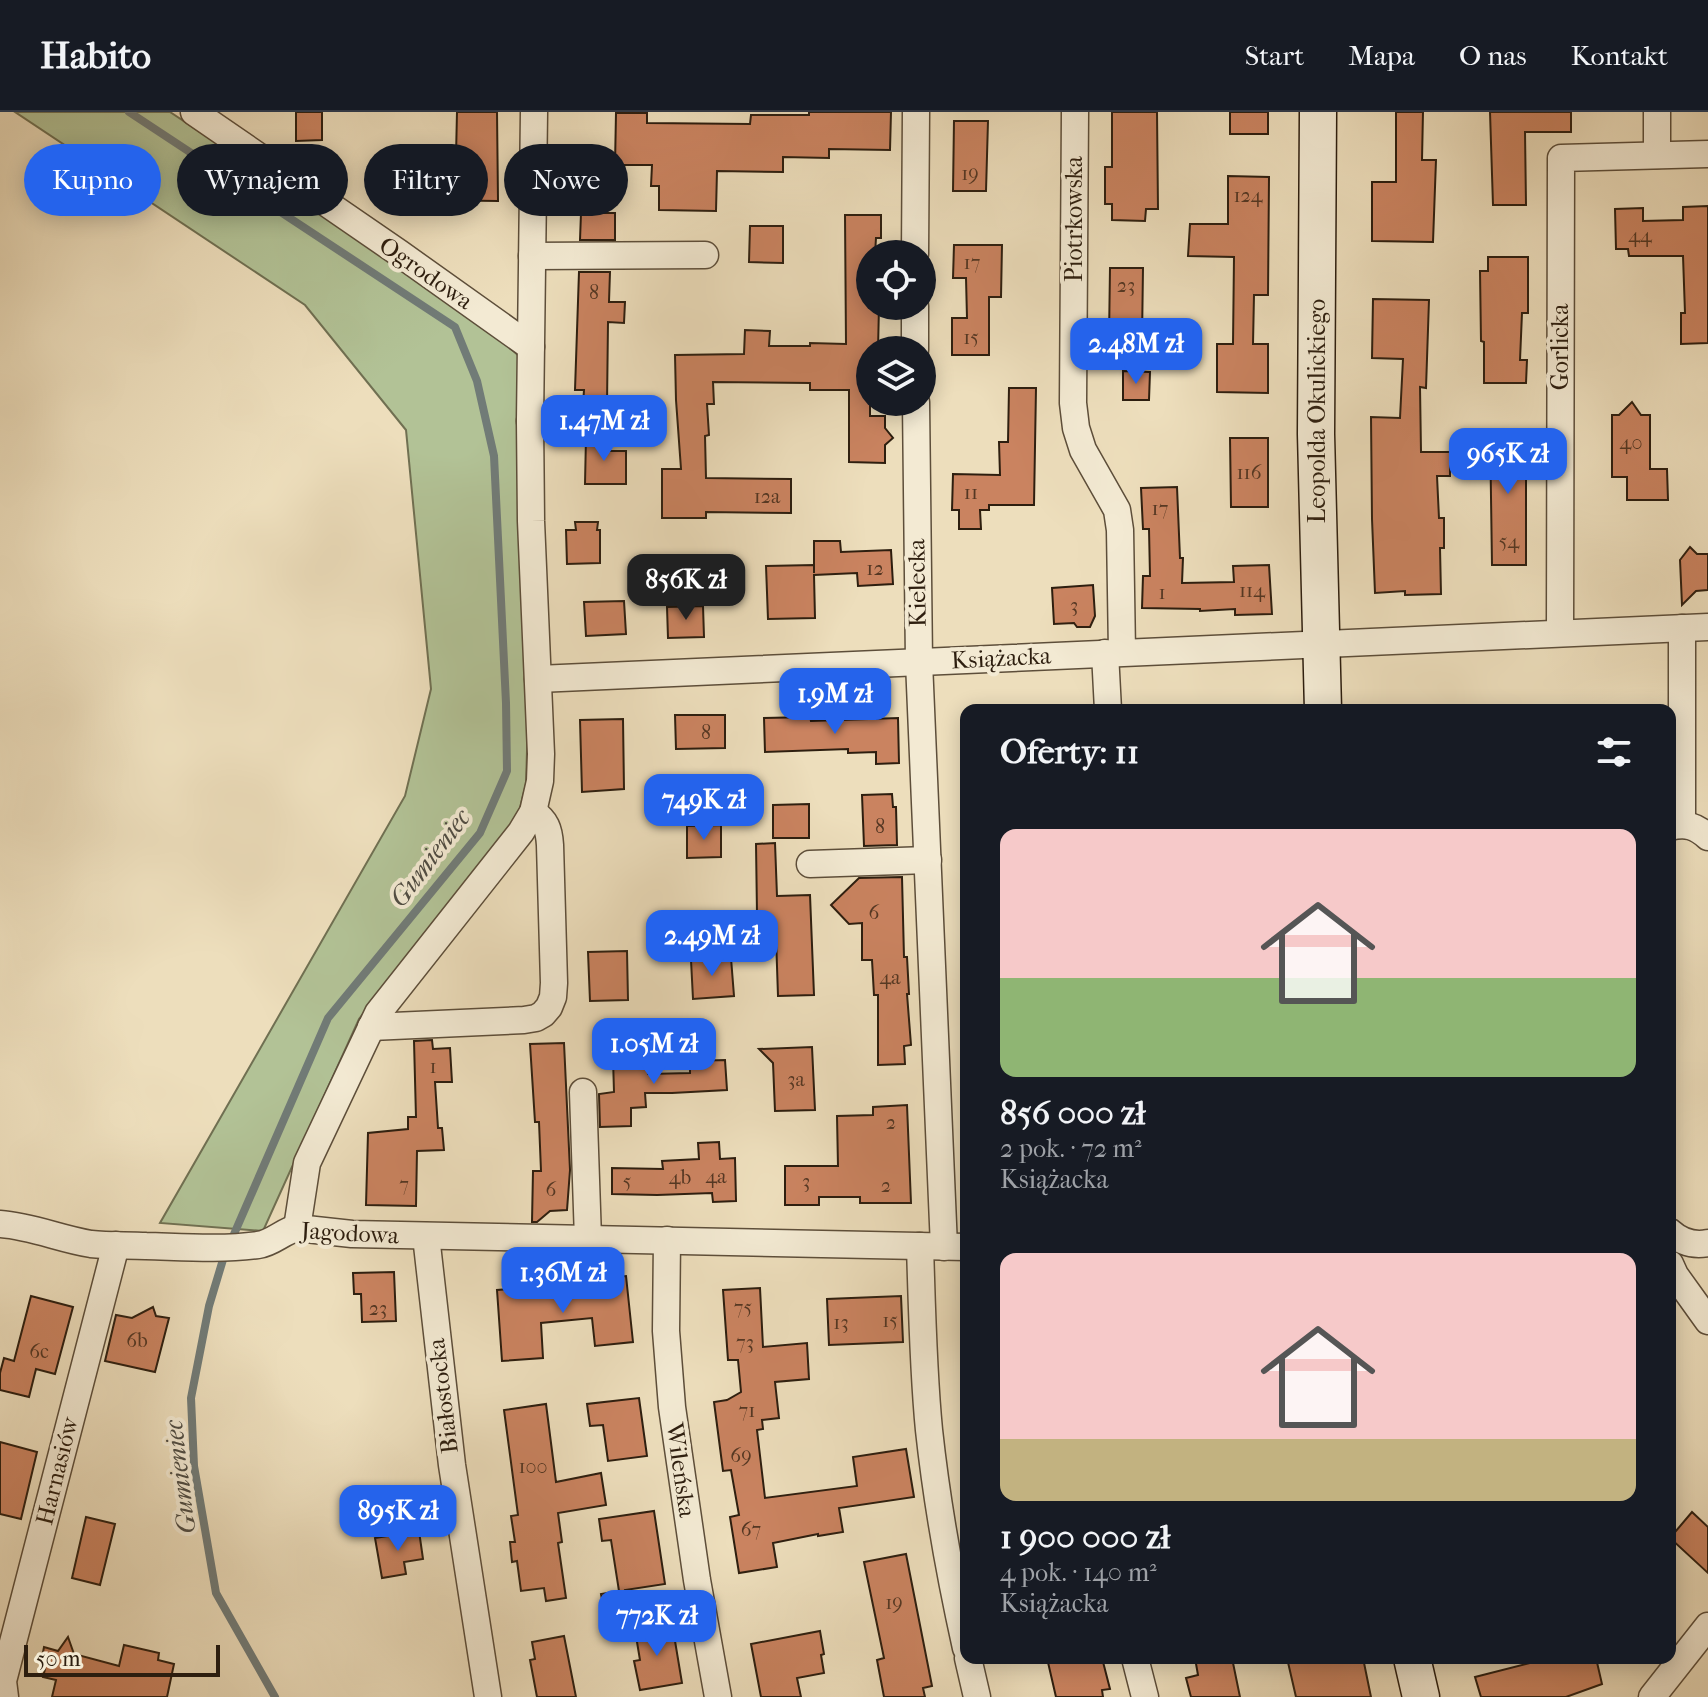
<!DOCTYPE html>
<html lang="pl">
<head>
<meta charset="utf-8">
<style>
	body { margin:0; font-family:"IM FELL French Canon",serif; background:#20242c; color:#f1f3f6; height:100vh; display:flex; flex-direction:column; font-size:30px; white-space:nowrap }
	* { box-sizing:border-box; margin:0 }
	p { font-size:26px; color:#9ea1a6 }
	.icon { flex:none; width:44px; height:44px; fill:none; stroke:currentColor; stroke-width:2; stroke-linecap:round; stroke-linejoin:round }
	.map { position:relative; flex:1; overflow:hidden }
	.side { position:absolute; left:960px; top:592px; width:716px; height:960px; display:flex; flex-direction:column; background:#171b24; border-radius:16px; box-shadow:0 4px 20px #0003 }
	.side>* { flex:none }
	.banner { position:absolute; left:24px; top:32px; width:760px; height:72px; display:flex; gap:16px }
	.buttons { position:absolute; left:856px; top:128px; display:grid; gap:16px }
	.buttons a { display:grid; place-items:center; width:80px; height:80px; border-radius:50%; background:#171b24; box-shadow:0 4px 20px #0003; font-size:40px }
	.scale { position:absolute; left:24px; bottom:20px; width:196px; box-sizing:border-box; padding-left:8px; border:4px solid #2d1e0f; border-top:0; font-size:22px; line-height:28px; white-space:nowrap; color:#2d1e0f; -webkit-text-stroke:6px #f3ead3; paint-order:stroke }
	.price { position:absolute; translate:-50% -68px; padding:0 18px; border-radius:16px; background:#2563eb; color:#fff; font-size:26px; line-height:52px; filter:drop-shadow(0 2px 4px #0008) }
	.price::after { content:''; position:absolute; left:50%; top:48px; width:24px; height:18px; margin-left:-12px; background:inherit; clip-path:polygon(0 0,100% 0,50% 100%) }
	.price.active { background:#222; color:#fff }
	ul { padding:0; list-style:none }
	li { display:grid; align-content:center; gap:16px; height:424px; padding:0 40px }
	li span { display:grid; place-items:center; height:248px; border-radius:16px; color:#555 }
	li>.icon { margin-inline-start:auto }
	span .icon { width:144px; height:144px; fill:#fffc; stroke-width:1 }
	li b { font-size:34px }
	h2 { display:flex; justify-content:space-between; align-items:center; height:96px; padding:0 40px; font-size:34px }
	.tag { padding:0 28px; border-radius:36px; background:#171b24; box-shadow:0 4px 20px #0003; font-size:28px; line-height:72px }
	.tag.active { background:#2563eb; color:#fff }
	header { display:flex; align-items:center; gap:48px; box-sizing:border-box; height:112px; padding:0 40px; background:#171b24; border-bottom:2px solid #363941 }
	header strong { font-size:38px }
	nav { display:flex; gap:44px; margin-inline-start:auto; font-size:28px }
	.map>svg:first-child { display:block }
	.green { fill:#b2c296; stroke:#707052; stroke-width:2 }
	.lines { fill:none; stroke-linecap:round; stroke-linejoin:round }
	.stream { stroke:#717b77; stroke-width:8 }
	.building { fill:#ca8360; stroke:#2d1e0f; stroke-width:2 }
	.street-casing { stroke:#5d4e3a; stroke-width:29 }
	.secondary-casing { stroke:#2d1e0f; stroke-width:39 }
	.street { stroke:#f3ead3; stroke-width:26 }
	.secondary { stroke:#f3ead3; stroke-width:36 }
	.labels { text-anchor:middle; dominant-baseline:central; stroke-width:8; stroke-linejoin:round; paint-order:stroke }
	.number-label { font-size:20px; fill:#543723 }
	.street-label { font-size:24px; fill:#2d1e0f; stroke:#f3ead3 }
	.water-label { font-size:26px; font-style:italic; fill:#4f4c43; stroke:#f3ead3 }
</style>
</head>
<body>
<header>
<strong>Habito</strong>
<nav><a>Start</a><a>Mapa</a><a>O nas</a><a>Kontakt</a></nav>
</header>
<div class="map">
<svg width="1708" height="1585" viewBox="0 0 1708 1585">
	<rect width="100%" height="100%" fill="#eddebc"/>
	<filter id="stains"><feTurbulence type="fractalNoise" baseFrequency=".0025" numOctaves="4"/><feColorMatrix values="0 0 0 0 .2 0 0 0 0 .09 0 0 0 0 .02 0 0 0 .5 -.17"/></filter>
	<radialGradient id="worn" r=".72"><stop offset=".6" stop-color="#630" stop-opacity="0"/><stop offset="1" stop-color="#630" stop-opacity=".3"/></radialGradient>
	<path class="green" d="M15,0H170L295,83L492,219L522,247L528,606L526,672L518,704L359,907L263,1119L160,1111L405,684L431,577L406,318L305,193Z"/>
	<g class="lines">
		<g class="stream">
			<path d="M129,0L455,215L477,269L494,344L506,591L507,659L480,721L328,906L231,1129"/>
			<path d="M225,1141L209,1194L191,1286L194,1354L216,1481L275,1585"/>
		</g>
	</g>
	<g class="building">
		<path d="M296,0H322V28L296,29Z"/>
		<path d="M457,0H497L498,89L424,88V97L383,96V64H451V44H456Z"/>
		<path d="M809,0H891L890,38L829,37V46L783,45V60L717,59L716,99L659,98V74H651L652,53H615L616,1H647V11L750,12L751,3H809Z"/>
		<path d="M1112,0H1157L1158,97H1146L1145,109L1112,108V92H1105V55H1112Z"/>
		<rect x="1230" y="0" width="38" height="22"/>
		<path d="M1396,0H1423L1422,48H1436L1433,130L1372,129V70H1396Z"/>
		<path d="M1490,0H1571V20H1525L1526,93H1493Z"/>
		<path d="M954,9H988L986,79H953Z"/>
		<path d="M1228,64L1269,65L1268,183H1254L1253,232H1268V281L1217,280V232H1233L1234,145L1188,144L1190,112H1228Z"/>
		<path d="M1708,94V231L1681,232V201H1685L1683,144H1629L1628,137H1616L1615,97L1643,96V109L1683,108V95Z"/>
		<path d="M581,101H615V128H580Z"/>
		<path d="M845,103H881V126H876L875,142H870V194H879L878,238H870V304H885V316L893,326L885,333V351L849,350V278H810V271L713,270L714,292H707L709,323L705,324L706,366L791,367V401L706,400V406H662V357H681L676,288L675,243L744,242L745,218L770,219L769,234H810V231L846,232Z"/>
		<path d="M750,114H783V151L749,150Z"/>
		<path d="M954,133H1002L1001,185H989V243H952V206H967L966,166H953Z"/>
		<path d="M1488,145H1528V201H1522L1520,248H1527L1526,271H1484V230L1481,229L1480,159H1488Z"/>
		<path d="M1110,156H1143L1142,227L1109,226Z"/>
		<path d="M579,160H610L609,190H625L624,211L608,210L607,293H583L584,278H575Z"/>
		<path d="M1373,187L1429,188L1426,276L1420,275L1421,340H1450V364H1437L1439,406H1444V436H1440L1441,482L1405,483V479L1375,481L1372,407L1371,305L1400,306L1403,247L1372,246Z"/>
		<path d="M1123,259L1150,260L1149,288H1123Z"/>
		<path d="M1009,276H1036L1034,393H989V398H980L981,417H959V398H952L953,362L1000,363L999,330H1008Z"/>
		<path d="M1632,290L1641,303H1650V357H1667L1668,388H1627V365H1612V303H1619Z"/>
		<path d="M1490,317H1526V453H1492Z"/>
		<path d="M586,325H607L606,339H626V372H585Z"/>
		<path d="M1230,326H1268V395H1231Z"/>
		<path d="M1177,375L1180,446H1183L1182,471L1234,470L1233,454L1269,453L1272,502L1235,503V497L1200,499V497L1142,496L1143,464H1150L1149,417H1143L1141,376Z"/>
		<path d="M575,410H598L597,418H600V451L567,452L566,418H576Z"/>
		<path d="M814,429H840L841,440L891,438L893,472L858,474L857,461L814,463L815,506L768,507L766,454L814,453V461Z"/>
		<path d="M1690,435L1697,442H1708V478L1696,479L1682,493L1680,448Z"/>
		<path d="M1093,473L1095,504L1090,515H1077L1074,511L1054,512L1052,476Z"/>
		<path d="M624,489L626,522L586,524L584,490Z"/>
		<path d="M703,494L704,525L668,526L667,495Z"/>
		<path d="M675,603H725V636L676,637Z"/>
		<path d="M810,605L811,609L898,606L899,651L876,652V640L848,641V637L765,640L764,606Z"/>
		<path d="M623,607L624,677L582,680L580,608Z"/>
		<path d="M892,682L893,695H896L897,733L864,734L862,683Z"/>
		<path d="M809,692V726H773V693Z"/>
		<path d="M721,713V745L687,746V714Z"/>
		<path d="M775,731L777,784L810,783L814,883L778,884L776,825L715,827L714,804L757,802L756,732Z"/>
		<path d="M902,765L904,845H907L909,882H907L911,933L904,934L905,952L878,953V883H874L872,848H862V811L849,812L831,793L859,766Z"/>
		<path d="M627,839L628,888L590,889L588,840Z"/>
		<path d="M731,846L734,884L693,887L691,848Z"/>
		<path d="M432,928L433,937L450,936L452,970H435L438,1016H442L444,1038L417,1039L416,1094L366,1093L368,1021L408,1017V1005H416L414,929Z"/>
		<path d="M564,931L570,1058L567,1098L550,1099L537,1110H532L533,1059H541L539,1010H535L530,932Z"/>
		<path d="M812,935L815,998L775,999L773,951L759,937Z"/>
		<path d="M647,944L648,962L690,961V949L725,948L727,978L672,981H645L646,995L631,996V1014L600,1015L599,982L614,980L613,946Z"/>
		<path d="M907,993L911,1091H860V1085H819V1093H785V1054H838L837,1004L873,1003V995Z"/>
		<path d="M719,1030L720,1047L735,1046L736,1089L713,1090L712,1081L657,1083L612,1082V1056L663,1057L662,1049L699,1047L698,1031Z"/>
		<path d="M394,1160L396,1209L362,1210L361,1182H354L353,1161Z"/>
		<path d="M626,1164L633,1230L595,1234L592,1206L541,1211L543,1246L502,1249L497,1178L538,1175V1181L595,1175L594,1167Z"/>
		<path d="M760,1176L763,1235L807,1231L809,1267L775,1270L779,1306L762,1308L763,1317L757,1318L765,1386L857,1374L853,1345L906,1337L914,1385L839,1396L843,1420L818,1424V1422L773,1431L777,1455L739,1461L730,1405L739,1403L731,1358L723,1359L714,1290L727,1288L741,1280L738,1248H728L723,1178Z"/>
		<path d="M31,1184L73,1195L55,1262L36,1257L29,1285L0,1278V1261L4,1246L14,1249Z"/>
		<path d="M901,1184L903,1230L829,1233L827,1187Z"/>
		<path d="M153,1195L156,1204L169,1206L155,1260L105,1249L116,1203L132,1206Z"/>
		<path d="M639,1286L647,1344L608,1349L603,1313L590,1314L587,1292Z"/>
		<path d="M546,1292L556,1370L601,1361L606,1393L558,1401L562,1430L558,1431L566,1486L546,1489L544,1476L521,1479L517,1449L512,1450L510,1430H515L511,1404L518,1403L504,1298Z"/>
		<path d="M0,1330L37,1340L21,1407L0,1402Z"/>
		<path d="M654,1399L665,1472L625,1478L629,1506L606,1510L601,1482L619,1479L611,1428L602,1429L599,1407Z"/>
		<path d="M1692,1400L1708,1415V1461L1670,1426Z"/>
		<path d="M86,1405L115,1412L100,1473L72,1466Z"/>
		<path d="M419,1419L423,1447L404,1450L406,1462L382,1466L375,1426Z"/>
		<path d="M906,1442L932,1574L923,1576L925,1585H884L877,1548L884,1546L864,1450Z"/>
		<path d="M672,1511L682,1571L640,1578L634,1549L640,1548L635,1518Z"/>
		<path d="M820,1519L824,1542L821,1543L824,1561L797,1566L801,1585H761L751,1532Z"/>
		<path d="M564,1524L576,1585H537L530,1548L535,1547L532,1530Z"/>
		<path d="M68,1525L74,1542L119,1554L124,1533L159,1541L158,1548L174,1552L167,1585H52L56,1568L43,1565L45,1557L40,1556L44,1535L58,1539Z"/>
		<path d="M1047,1546H1102L1110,1577L1102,1578L1103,1585H1056Z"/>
		<path d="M1195,1546H1232L1240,1585H1191L1186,1566L1198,1563Z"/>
		<path d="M1287,1546H1363L1371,1585H1296Z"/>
		<path d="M1550,1546H1596L1602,1572L1566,1585H1481L1475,1565Z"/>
	</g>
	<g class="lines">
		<g class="street-casing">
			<g id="street">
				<path d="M194,0L399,141L531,235"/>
				<path d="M1075,0L1073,291L1076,316L1083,338L1117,398L1120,418L1122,540"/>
				<path d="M1657,0V43"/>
				<path d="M915,142L916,0"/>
				<path d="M532,144L705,143"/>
				<path d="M915,194V238"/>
				<path d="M916,290L919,550L944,1135"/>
				<path d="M530,309H650"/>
				<path d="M1682,516V712"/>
				<path d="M1560,521L1561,46L1708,42"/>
				<path d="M1105,541L1108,598"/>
				<path d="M538,567L1708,515"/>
				<path d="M1670,715C1686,711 1696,714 1708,725"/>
				<path d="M810,752L928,748"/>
				<path d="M371,915L524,908L536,906L543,902L549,895L553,885L554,871L550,733C549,717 546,709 533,700"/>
				<path d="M583,980L588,1127"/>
				<path d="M0,1112C31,1114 60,1127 91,1132C109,1134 128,1133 146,1134C183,1135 221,1138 258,1133C273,1131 283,1119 297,1116L352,1122L966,1135"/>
				<path d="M297,1116L307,1051L378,901L521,720L533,700L540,669L541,642L531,409L530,309L534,0"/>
				<path d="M1670,1120C1681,1130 1693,1134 1708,1131"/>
				<path d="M426,1124L452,1353L488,1585"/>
				<path d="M667,1128L666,1219L672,1295L697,1468L718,1585"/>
				<path d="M920,1134C922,1196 923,1257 929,1318C937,1392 950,1464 966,1536"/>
				<path d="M1670,1152L1675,1163L1708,1209"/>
				<path d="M968,1546L977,1585"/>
				<path d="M1135,1546L1145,1585"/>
				<path d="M5,1585L3,1569L116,1133"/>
				<path d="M1652,1585L1708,1514"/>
			</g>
		</g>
		<g class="secondary-casing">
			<g id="secondary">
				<path d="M1318,0L1316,322L1323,598"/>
				<path d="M1412,1546L1421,1585"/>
			</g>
		</g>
		<use href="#street" class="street"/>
		<use href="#secondary" class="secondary"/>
	</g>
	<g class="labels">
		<g class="number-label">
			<text x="970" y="61">19</text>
			<text x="1248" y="83">124</text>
			<text x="1640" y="123">44</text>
			<text x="972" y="150">17</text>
			<text x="1126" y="173">23</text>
			<text x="594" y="180">8</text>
			<text x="971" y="225">15</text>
			<text x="1631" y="330">40</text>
			<text x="1249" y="360">116</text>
			<text x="971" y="380">11</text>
			<text x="767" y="384">12a</text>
			<text x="1160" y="396">17</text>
			<text x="1509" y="429">54</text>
			<text x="875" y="456">12</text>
			<text x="1252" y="478">114</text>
			<text x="1162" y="480">1</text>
			<text x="1074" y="493">3</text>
			<text x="706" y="620">8</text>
			<text x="880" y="714">8</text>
			<text x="874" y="800">6</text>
			<text x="890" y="865">4a</text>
			<text x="433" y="954">1</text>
			<text x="796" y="967">3a</text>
			<text x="891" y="1010">2</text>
			<text x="716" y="1064">4a</text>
			<text x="680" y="1065">4b</text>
			<text x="627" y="1069">5</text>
			<text x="806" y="1069">3</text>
			<text x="404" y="1072">7</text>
			<text x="886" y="1073">2</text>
			<text x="551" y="1077">6</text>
			<text x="743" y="1195">75</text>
			<text x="378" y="1196">23</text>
			<text x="890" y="1208">15</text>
			<text x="841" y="1210">13</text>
			<text x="137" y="1228">6b</text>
			<text x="745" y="1230">73</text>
			<text x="39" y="1239">6c</text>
			<text x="747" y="1298">71</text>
			<text x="741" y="1343">69</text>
			<text x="533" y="1354">100</text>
			<text x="751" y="1417">67</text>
			<text x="894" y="1490">19</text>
		</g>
		<g class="street-label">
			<text transform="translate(1074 107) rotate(-90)">Piotrkowska</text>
			<text transform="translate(426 161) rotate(35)">Ogrodowa</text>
			<text transform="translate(1560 235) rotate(-90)">Gorlicka</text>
			<text transform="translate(1317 299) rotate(-90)">Leopolda Okulickiego</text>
			<text transform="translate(917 471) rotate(-91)">Kielecka</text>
			<text transform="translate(1001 546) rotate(-3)">Książacka</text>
			<text transform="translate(350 1121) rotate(3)">Jagodowa</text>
			<text transform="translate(443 1284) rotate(-97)">Białostocka</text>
			<text transform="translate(681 1358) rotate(82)">Wileńska</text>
			<text transform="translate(57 1359) rotate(-76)">Harnasiów</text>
		</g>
		<g class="water-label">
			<text transform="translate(430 746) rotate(-53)">Gumieniec</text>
			<text transform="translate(180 1365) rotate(-97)">Gumieniec</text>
		</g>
	</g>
	<rect width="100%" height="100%" filter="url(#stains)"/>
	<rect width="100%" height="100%" fill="url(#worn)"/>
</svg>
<div class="buttons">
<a><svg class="icon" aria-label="locate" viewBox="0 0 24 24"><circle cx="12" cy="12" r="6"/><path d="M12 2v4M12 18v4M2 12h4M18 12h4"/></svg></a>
<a><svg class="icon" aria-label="layers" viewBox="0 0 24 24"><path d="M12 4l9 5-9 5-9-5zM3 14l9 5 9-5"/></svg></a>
</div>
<div class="scale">50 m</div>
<b class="price" style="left:1136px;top:274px">2.48M zł</b>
<b class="price" style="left:604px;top:351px">1.47M zł</b>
<b class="price" style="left:1508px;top:384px">965K zł</b>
<b class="price active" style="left:686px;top:510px">856K zł</b>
<b class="price" style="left:835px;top:624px">1.9M zł</b>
<b class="price" style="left:704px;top:730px">749K zł</b>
<b class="price" style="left:712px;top:866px">2.49M zł</b>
<b class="price" style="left:654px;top:974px">1.05M zł</b>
<b class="price" style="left:563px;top:1203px">1.36M zł</b>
<b class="price" style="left:398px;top:1441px">895K zł</b>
<b class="price" style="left:657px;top:1546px">772K zł</b>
<div class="banner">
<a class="tag active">Kupno</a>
<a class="tag">Wynajem</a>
<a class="tag">Filtry</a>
<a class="tag">Nowe</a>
</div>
<section class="side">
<h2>Oferty: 11<svg class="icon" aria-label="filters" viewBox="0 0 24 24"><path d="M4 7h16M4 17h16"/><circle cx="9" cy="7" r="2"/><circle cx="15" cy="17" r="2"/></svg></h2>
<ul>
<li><span style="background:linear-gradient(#f6c9c9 60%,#8fb573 0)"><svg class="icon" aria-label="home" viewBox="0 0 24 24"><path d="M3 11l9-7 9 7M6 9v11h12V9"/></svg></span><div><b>856 000 zł</b><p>2 pok. · 72 m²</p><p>Książacka</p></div></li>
<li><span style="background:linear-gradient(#f6c9c9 75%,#c2b280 0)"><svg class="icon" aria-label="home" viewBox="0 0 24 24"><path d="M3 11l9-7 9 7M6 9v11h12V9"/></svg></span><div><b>1 900 000 zł</b><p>4 pok. · 140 m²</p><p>Książacka</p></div></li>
</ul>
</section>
</div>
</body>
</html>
